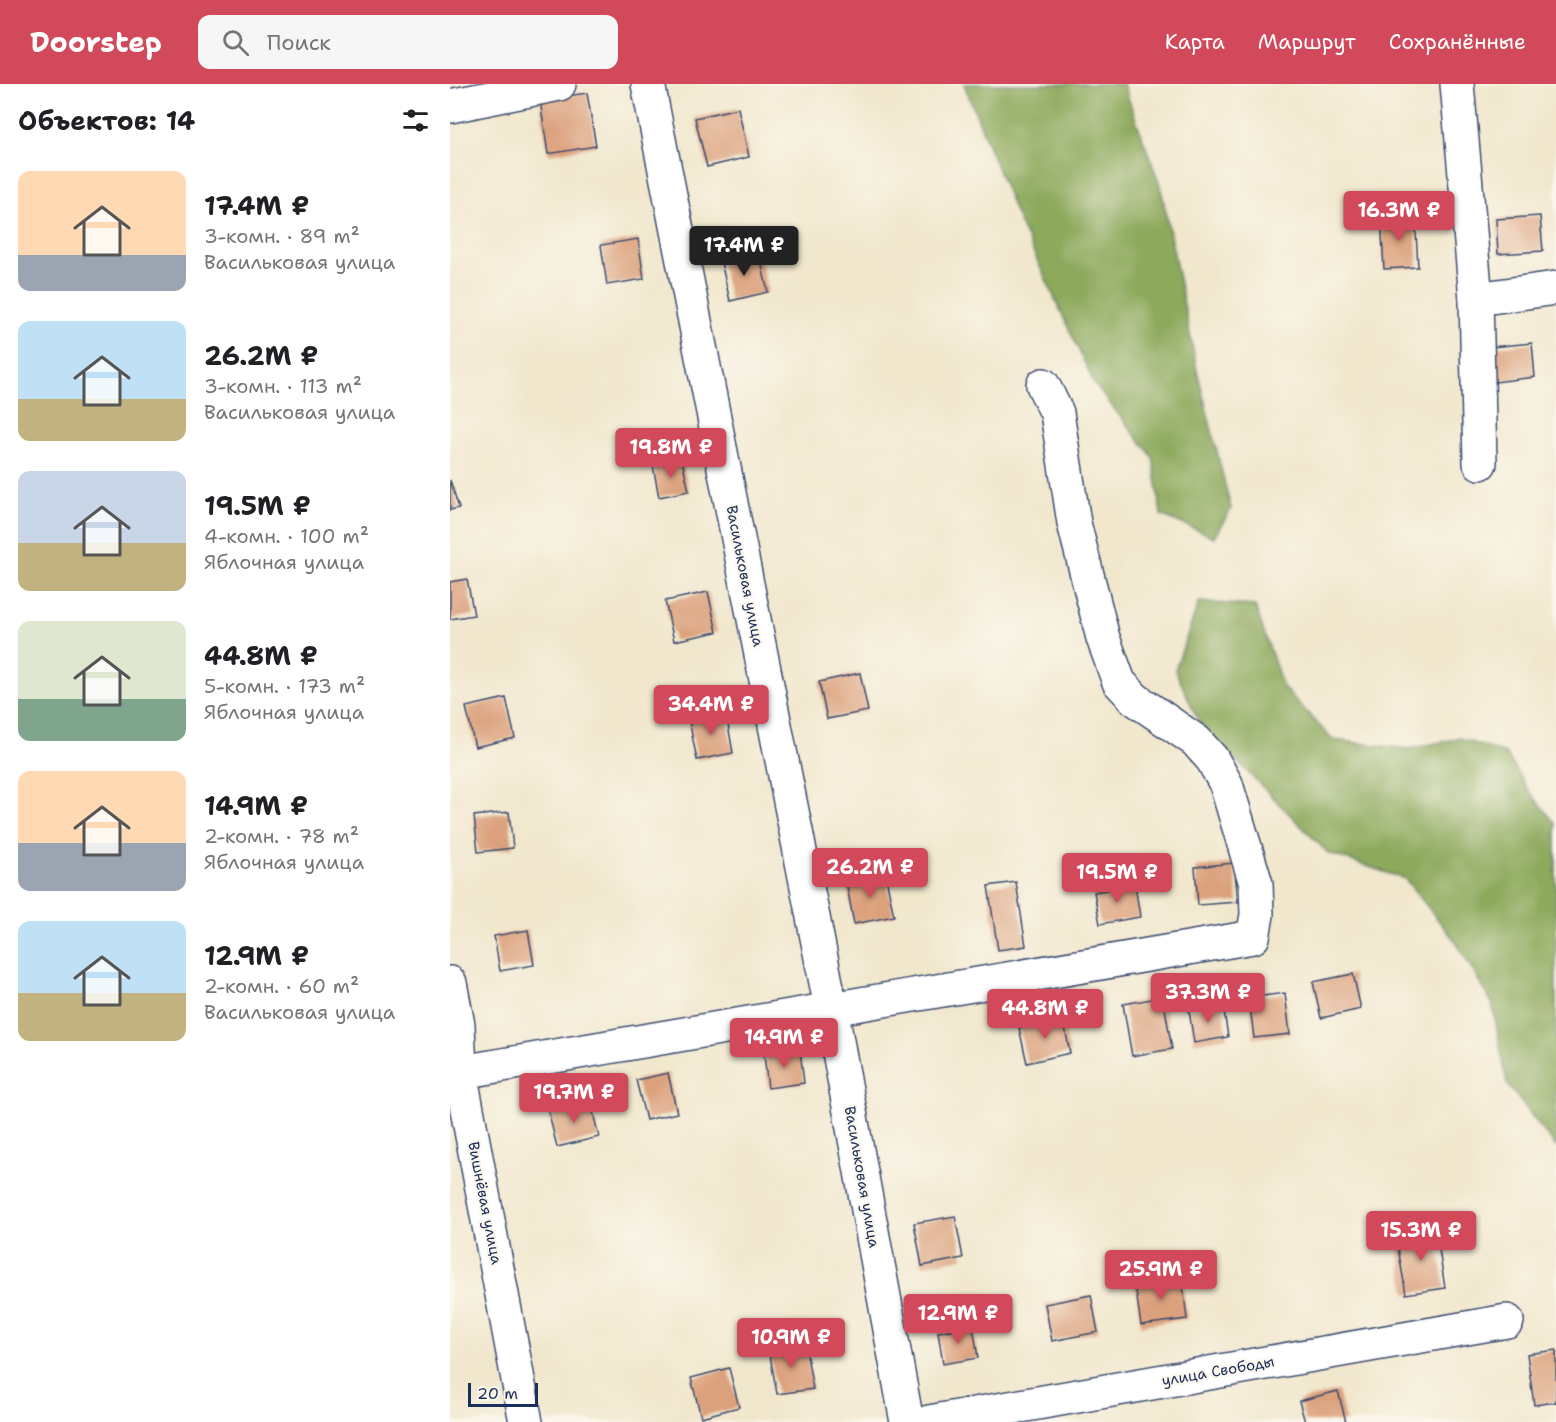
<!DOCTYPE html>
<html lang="ru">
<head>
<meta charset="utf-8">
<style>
	body { margin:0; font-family:"Shantell Sans",sans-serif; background:#f6f6f6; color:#202124; height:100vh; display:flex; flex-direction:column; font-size:22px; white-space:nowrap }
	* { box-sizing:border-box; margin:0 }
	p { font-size:20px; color:#757577 }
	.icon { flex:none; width:33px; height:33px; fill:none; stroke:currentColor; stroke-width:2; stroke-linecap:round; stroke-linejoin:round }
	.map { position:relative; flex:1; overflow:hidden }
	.drawer { display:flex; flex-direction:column; background:#fff; width:450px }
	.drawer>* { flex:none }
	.scale { position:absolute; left:18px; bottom:15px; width:70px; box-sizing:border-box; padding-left:6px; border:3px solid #1b2f5e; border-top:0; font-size:16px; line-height:21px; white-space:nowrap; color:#1b2f5e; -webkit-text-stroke:4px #fbf7ec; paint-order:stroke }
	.price { position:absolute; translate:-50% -51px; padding:0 14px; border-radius:6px; background:#d1495b; color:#fff; font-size:20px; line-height:39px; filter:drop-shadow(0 2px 3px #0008) }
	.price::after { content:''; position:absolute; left:50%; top:36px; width:18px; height:14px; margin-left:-9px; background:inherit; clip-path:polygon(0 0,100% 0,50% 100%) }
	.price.active { background:#222; color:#fff }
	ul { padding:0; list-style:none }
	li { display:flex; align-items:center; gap:18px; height:150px; padding:0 18px }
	li span { display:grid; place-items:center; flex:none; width:168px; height:120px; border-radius:12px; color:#555 }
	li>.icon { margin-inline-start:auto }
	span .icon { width:72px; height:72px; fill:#fffc; stroke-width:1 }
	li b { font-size:26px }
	h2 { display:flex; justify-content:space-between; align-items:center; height:72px; padding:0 18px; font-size:26px }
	header { display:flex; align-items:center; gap:36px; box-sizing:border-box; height:84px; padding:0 30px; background:#d1495b; color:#fff }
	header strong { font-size:28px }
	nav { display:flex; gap:33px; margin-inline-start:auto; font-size:21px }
	.search { width:420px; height:54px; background:#f6f6f6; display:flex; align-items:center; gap:15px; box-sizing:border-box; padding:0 21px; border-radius:12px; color:#757577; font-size:22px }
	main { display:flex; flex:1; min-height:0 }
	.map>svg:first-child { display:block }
	.forest { fill:#8ca95c; stroke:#546c5d; stroke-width:1.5 }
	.building { fill:#dba07b }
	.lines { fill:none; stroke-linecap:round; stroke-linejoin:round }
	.minor-casing { stroke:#3b4b6f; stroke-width:36 }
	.minor { stroke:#fff; stroke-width:33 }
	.labels { text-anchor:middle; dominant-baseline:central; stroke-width:4.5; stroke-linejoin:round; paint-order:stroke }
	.street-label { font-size:15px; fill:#1b2f5e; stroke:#fbf7ec }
</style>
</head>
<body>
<header>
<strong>Doorstep</strong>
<div class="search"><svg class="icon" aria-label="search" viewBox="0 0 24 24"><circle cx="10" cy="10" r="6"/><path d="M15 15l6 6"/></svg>Поиск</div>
<nav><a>Карта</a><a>Маршрут</a><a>Сохранённые</a></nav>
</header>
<main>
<section class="drawer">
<h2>Объектов: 14<svg class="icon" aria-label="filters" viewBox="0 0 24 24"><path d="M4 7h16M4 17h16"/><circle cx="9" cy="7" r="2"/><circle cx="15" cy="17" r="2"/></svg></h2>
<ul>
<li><span style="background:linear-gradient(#ffd9b3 70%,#9aa5b1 0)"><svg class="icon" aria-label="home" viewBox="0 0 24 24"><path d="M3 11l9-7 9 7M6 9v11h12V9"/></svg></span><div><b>17.4M ₽</b><p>3-комн. · 89 m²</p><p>Васильковая улица</p></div></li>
<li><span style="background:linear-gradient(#bfe0f5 65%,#c2b280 0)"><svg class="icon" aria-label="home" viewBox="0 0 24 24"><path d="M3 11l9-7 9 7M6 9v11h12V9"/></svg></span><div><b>26.2M ₽</b><p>3-комн. · 113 m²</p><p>Васильковая улица</p></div></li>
<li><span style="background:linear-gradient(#c9d6e8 60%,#c2b280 0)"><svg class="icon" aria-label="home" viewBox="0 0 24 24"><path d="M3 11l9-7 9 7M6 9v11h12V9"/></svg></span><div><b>19.5M ₽</b><p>4-комн. · 100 m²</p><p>Яблочная улица</p></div></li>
<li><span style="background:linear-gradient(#dfe7d0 65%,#7fa58c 0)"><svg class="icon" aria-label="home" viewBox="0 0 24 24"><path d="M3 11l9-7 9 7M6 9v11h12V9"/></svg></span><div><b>44.8M ₽</b><p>5-комн. · 173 m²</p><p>Яблочная улица</p></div></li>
<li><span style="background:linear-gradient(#ffd9b3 60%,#9aa5b1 0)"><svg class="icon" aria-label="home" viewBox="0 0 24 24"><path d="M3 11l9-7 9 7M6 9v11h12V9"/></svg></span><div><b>14.9M ₽</b><p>2-комн. · 78 m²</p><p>Яблочная улица</p></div></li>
<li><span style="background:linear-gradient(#bfe0f5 60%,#c2b280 0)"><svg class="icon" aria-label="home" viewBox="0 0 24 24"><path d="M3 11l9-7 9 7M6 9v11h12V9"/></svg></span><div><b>12.9M ₽</b><p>2-комн. · 60 m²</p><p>Васильковая улица</p></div></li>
</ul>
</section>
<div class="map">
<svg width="1106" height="1338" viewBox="0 0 1106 1338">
	<rect width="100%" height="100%" fill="#fbf7ec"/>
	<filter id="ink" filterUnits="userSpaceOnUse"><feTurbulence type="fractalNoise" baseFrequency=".0167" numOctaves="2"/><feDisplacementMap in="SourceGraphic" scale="12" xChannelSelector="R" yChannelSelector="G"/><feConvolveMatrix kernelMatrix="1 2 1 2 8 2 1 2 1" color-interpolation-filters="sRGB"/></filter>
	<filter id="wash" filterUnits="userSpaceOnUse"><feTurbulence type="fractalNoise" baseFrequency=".008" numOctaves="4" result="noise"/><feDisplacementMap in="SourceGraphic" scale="24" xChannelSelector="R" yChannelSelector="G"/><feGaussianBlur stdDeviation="1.35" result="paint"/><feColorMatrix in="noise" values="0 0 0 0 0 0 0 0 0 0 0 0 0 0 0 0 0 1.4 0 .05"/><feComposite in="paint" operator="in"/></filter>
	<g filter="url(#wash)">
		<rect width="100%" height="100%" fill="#f1e7cd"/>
		<g class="forest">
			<path d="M514,0H673L711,104L747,286L781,425L764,453L711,431L703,373L645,301L566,131Z"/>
			<path d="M749,518L805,522L833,603L883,656L959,665L1010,654L1056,670L1080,708L1106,740V1063L1057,1000L1042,919L1006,858L955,795L878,769L750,640L725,586Z"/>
		</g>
		<g id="blocks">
			<g class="building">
				<path d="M137,9L146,62L98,70L90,16Z"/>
				<path d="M288,24L299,73L257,83L245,34Z"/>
				<path d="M965,131L968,183L934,185L931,133Z"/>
				<path d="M1090,132L1093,167L1048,170L1046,135Z"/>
				<path d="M188,155L194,195L157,201L151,161Z"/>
				<path d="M309,169L318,208L280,217L271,178Z"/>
				<path d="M1082,259L1085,293L1045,298L1041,263Z"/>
				<path d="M232,376L239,407L209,413L203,382Z"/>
				<path d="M0,396L9,424L0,426Z"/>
				<path d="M17,495L24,531L0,535V498Z"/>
				<path d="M258,508L267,548L224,557L215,517Z"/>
				<path d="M410,589L418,627L377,635L369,598Z"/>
				<path d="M56,614L65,654L25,663L16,623Z"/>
				<path d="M276,629L283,669L247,676L239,636Z"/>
				<path d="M59,728L63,764L28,768L24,732Z"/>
				<path d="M784,779L788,818L748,821L745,783Z"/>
				<path d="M435,789L444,832L404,840L396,797Z"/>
				<path d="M566,798L576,862L548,866L538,802Z"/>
				<path d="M685,801L690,833L650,840L644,808Z"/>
				<path d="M78,846L84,881L50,887L44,852Z"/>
				<path d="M903,890L911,925L871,934L863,898Z"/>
				<path d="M835,909L840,950L804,954L799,914Z"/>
				<path d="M713,913L722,965L682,972L673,920Z"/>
				<path d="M773,920L778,953L744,959L739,926Z"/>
				<path d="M613,934L620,969L577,979L569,944Z"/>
				<path d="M350,966L354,999L318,1004L314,971Z"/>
				<path d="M218,989L227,1029L196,1036L186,996Z"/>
				<path d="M140,1016L149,1053L107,1063L98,1026Z"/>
				<path d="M505,1132L513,1174L472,1182L464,1139Z"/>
				<path d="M986,1146L995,1204L956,1210L946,1153Z"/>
				<path d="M732,1194L737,1235L691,1241L685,1200Z"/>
				<path d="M641,1211L648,1248L602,1257L595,1220Z"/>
				<path d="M523,1242L528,1274L493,1280L488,1248Z"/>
				<path d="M355,1260L363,1305L327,1310L319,1266Z"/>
				<path d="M1106,1266V1318L1084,1321L1077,1270Z"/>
				<path d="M279,1284L289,1323L251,1333L241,1294Z"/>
				<path d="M888,1307L896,1338H855L849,1317Z"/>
			</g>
		</g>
	</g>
	<g filter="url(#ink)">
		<use href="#blocks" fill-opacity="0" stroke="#3b4b6f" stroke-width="1.5"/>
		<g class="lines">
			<g class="minor-casing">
				<g id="minor">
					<path d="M198,0L381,924L457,1338"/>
					<path d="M1007,0L1026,215L1030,379"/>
					<path d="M0,22L109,0"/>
					<path d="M1026,215L1106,204"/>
					<path d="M0,899L8,941L10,988L76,1338"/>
					<path d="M0,990L803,853L807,831L806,800L776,700L762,675L746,657L685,615L669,598L653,554L624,439L607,329L593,301"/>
					<path d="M479,1338L1057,1237"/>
				</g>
			</g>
			<use href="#minor" class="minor"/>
		</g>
	</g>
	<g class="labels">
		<g class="street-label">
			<text transform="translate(295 492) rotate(79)">Васильковая улица</text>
			<text transform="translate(412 1093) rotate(80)">Васильковая улица</text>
			<text transform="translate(35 1119) rotate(79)">Вишнёвая улица</text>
			<text transform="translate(768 1287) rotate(-10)">улица Свободы</text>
		</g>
	</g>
</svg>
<div class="scale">20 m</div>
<b class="price" style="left:949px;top:158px">16.3M ₽</b>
<b class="price active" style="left:294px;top:193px">17.4M ₽</b>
<b class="price" style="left:221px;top:395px">19.8M ₽</b>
<b class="price" style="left:261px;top:652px">34.4M ₽</b>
<b class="price" style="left:420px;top:815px">26.2M ₽</b>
<b class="price" style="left:667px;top:820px">19.5M ₽</b>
<b class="price" style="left:758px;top:940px">37.3M ₽</b>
<b class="price" style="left:595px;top:956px">44.8M ₽</b>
<b class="price" style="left:334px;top:985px">14.9M ₽</b>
<b class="price" style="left:124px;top:1040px">19.7M ₽</b>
<b class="price" style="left:971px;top:1178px">15.3M ₽</b>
<b class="price" style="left:711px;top:1217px">25.9M ₽</b>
<b class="price" style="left:508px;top:1261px">12.9M ₽</b>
<b class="price" style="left:341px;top:1285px">10.9M ₽</b>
</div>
</main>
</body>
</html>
